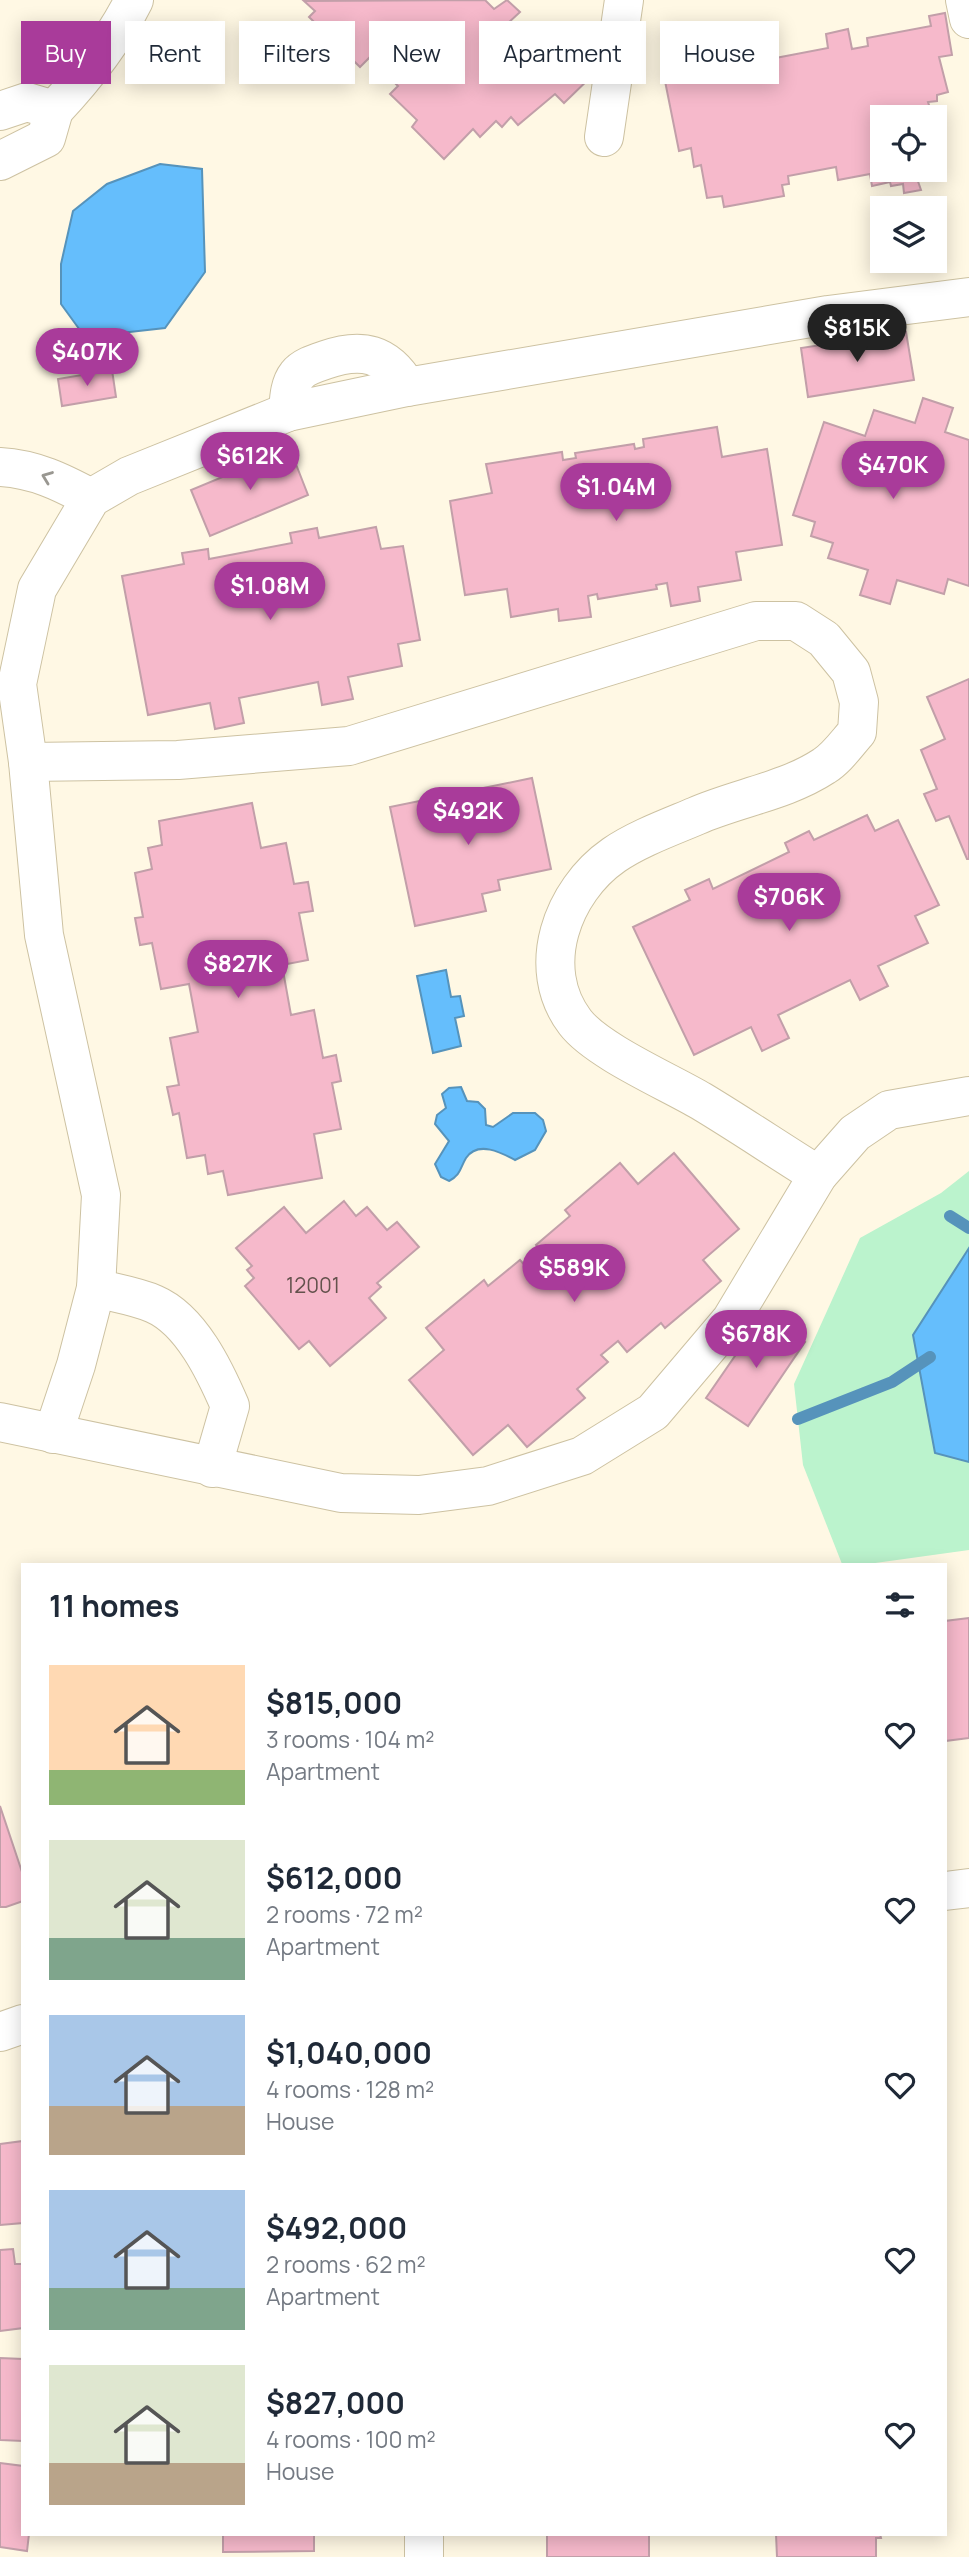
<!DOCTYPE html>
<html lang="en">
<head>
<meta charset="utf-8">
<style>
	body { margin:0; font-family:Manrope,sans-serif; background:#f6f6f7; color:#1f2937; height:100vh; display:flex; flex-direction:column; font-size:26px; white-space:nowrap }
	* { box-sizing:border-box; margin:0 }
	p { font-size:23px; color:#747a83 }
	.icon { flex:none; width:38px; height:38px; fill:none; stroke:currentColor; stroke-width:2; stroke-linecap:round; stroke-linejoin:round }
	.map { position:relative; flex:1; overflow:hidden }
	.side { position:absolute; left:21px; top:1563px; width:926px; height:973px; display:flex; flex-direction:column; background:#fff; border-radius:0px; box-shadow:0 4px 18px #0003 }
	.side>* { flex:none }
	.guide { position:absolute; left:21px; top:21px; width:928px; height:63px; display:flex; gap:14px }
	.tools { position:absolute; left:870px; top:105px; display:grid; gap:14px }
	.tools a { display:grid; place-items:center; width:77px; height:77px; border-radius:0px; background:#fff; box-shadow:0 4px 18px #0003; font-size:35px }
	.price { position:absolute; translate:-50% -60px; padding:0 16px; border-radius:24px; background:#a93b9a; color:#fff; font-size:23px; line-height:46px; filter:drop-shadow(0 2px 4px #0008) }
	.price::after { content:''; position:absolute; left:50%; top:42px; width:21px; height:16px; margin-left:-10px; background:inherit; clip-path:polygon(0 0,100% 0,50% 100%) }
	.price.current { background:#222; color:#fff }
	ul { padding:0; list-style:none }
	li { display:flex; align-items:center; gap:21px; height:175px; padding:0 28px }
	li span { display:grid; place-items:center; flex:none; width:196px; height:140px; border-radius:0px; color:#555 }
	li>.icon { margin-inline-start:auto }
	span .icon { width:84px; height:84px; fill:#fffc; stroke-width:1 }
	li b { font-size:30px }
	h2 { display:flex; justify-content:space-between; align-items:center; height:84px; padding:0 28px; font-size:30px }
	.pill { padding:0 24px; border-radius:0px; background:#fff; box-shadow:0 4px 18px #0003; font-size:24px; line-height:63px }
	.pill.current { background:#a93b9a; color:#fff }
	.map>svg:first-child { display:block }
	.green { fill:#bbf3cd }
	.water { fill:#65befc; stroke:#5693bb; stroke-width:2 }
	.lines { fill:none; stroke-linecap:round; stroke-linejoin:round }
	.stream { stroke:#5693bb; stroke-width:12 }
	.building { fill:#f6b9cb; stroke:#c29fa9; stroke-width:2 }
	.minor-casing { stroke:#cdc2a2; stroke-width:40 }
	.minor { stroke:#fff; stroke-width:38 }
	.oneway { stroke:#999791 }
	.labels { text-anchor:middle; dominant-baseline:central; stroke-width:7; stroke-linejoin:round; paint-order:stroke }
	.number-label { font-size:21px; fill:#64524d }
</style>
</head>
<body>
<div class="map">
<svg width="969" height="2557" viewBox="0 0 969 2557">
	<rect width="100%" height="100%" fill="#fff8e4"/>
	<path class="green" d="M969,1171V1550L868,1564H842L803,1465L794,1384L860,1238L941,1193Z"/>
	<g class="water">
		<path d="M160,164L202,169L205,272L165,328L85,337L61,304V264L73,211L107,184Z"/>
		<path d="M446,970L451,997L460,996L464,1016L455,1018L461,1046L433,1053L417,976Z"/>
		<path d="M461,1087L467,1101L478,1102L485,1109L486,1125L493,1127L513,1113H535L543,1120L546,1131L535,1150L515,1160C502,1153 478,1140 466,1158C460,1168 461,1175 449,1181L441,1177L435,1164L449,1141L435,1124L437,1115L446,1108L442,1094L449,1088Z"/>
		<path d="M969,1248V1462L935,1453L913,1335Z"/>
	</g>
	<g class="lines">
		<g class="stream">
			<path d="M950,1216L969,1228"/>
			<path d="M798,1419L892,1382L930,1357"/>
		</g>
	</g>
	<g class="building">
		<path d="M485,0L494,9L507,0L520,12L507,24L517,34L524,26L565,67L570,62L574,65L582,58L596,72L564,103L555,94L518,125L511,117L502,127L496,121L480,137L473,129L444,159L412,127L417,120L390,94L398,86L369,58L360,67L309,17L315,11L304,1Z"/>
		<path d="M945,13L952,55L939,57L948,92L937,95V101L928,102L933,117H882V170H914L921,190L904,193L903,184L891,186L890,182L872,186L870,174L838,180L836,167L788,176L789,184L782,185L784,196L724,207L722,196L707,198L701,165L694,167L691,148L679,151L664,76L679,74L678,68L702,64L703,73L749,64L748,58L765,55V60L828,48L826,34L848,29L852,49L868,46L867,38L931,26L929,16Z"/>
		<path d="M906,332L914,380L808,397L801,348Z"/>
		<path d="M112,370L116,397L62,406L58,379Z"/>
		<path d="M923,398L953,408L945,432L969,440V586L948,579L944,594L897,580L890,604L860,595L868,570L828,558L833,543L811,536L815,522L793,515L824,422L865,436L874,410L915,423Z"/>
		<path d="M717,427L722,457L767,449L782,545L736,552L741,580L698,587L700,601L671,606L667,583L656,585L657,589L598,599L597,594L588,596L591,617L559,621L558,609L511,617L507,589L465,595L450,501L492,493L486,464L562,452L563,460L576,458L575,453L634,444L635,449L644,447L643,439Z"/>
		<path d="M290,449L308,495L210,536L191,490Z"/>
		<path d="M376,527L381,549L403,546L420,640L398,644L402,666L348,677L353,699L322,705L318,682L239,698L244,723L215,729L210,703L148,715L122,576L184,564L182,553L208,549L209,559L292,543L290,533L317,528L319,538Z"/>
		<path d="M969,679V859H967L949,816L936,821L924,794L937,789L921,750L945,739L927,697Z"/>
		<path d="M532,778L551,869L498,880L500,890L482,894L486,911L415,926L390,807Z"/>
		<path d="M252,803L261,848L286,843L294,884L308,882L313,911L299,913L308,960L282,965L291,1015L314,1010L323,1058L336,1055L341,1081L332,1083L341,1129L314,1134L322,1178L228,1195L223,1171L208,1174L205,1155L187,1158L179,1113L173,1115L167,1087L179,1085L170,1038L198,1032L189,984L161,989L152,943L140,945L135,918L143,917L135,873L152,869L148,848L162,845L159,821Z"/>
		<path d="M867,815L875,831L898,820L939,905L915,916L928,943L878,966L888,986L860,1000L850,980L778,1015L789,1038L762,1051L751,1027L694,1055L633,927L690,900L685,890L709,879L713,889L789,852L785,843L809,831L814,840Z"/>
		<path d="M674,1153L739,1229L703,1260L721,1281L665,1328L661,1323L627,1352L618,1341L601,1355L608,1362L577,1389L585,1398L527,1447L508,1425L473,1455L409,1380L444,1350L426,1328L484,1280L488,1286L520,1260L528,1269L544,1255L536,1245L570,1216L565,1210L620,1163L638,1184Z"/>
		<path d="M344,1201L356,1216L367,1207L387,1230L397,1222L419,1247L377,1283L381,1287L369,1298L386,1318L330,1366L309,1341L299,1349L245,1286L254,1278L247,1270L252,1266L236,1248L284,1207L306,1233Z"/>
		<path d="M764,1314L805,1342L748,1426L706,1398Z"/>
		<path d="M969,1618V1738L945,1741V1621Z"/>
		<path d="M0,1806L23,1875V1901L6,1907H0Z"/>
		<path d="M23,2141V2223L0,2225V2144Z"/>
		<path d="M13,2249L15,2264H23V2328L0,2331V2250Z"/>
		<path d="M0,2358L23,2359V2441L0,2440Z"/>
		<path d="M0,2463L23,2466V2534H29L27,2551L0,2547Z"/>
		<path d="M223,2534H314V2551L223,2552Z"/>
		<rect x="547" y="2534" width="102" height="23"/>
		<path d="M776,2534H880L881,2538H876V2557H777Z"/>
	</g>
	<g class="lines">
		<g class="minor-casing">
			<g id="minor">
				<path d="M965,0L969,19"/>
				<path d="M54,110C86,76 113,42 134,0"/>
				<path d="M0,111L27,102L54,110L46,138L0,161"/>
				<path d="M604,137L624,0"/>
				<path d="M288,412C289,400 289,385 297,375C303,367 316,363 325,360C362,347 387,353 407,387"/>
				<path d="M0,467C35,469 61,482 91,498"/>
				<path d="M28,762L178,760L349,746L756,621H796L824,639L851,672L859,702L857,732C847,743 837,758 824,766C786,791 737,798 696,816C670,827 637,839 614,855C562,891 534,968 575,1022C597,1051 669,1082 701,1101C741,1125 779,1151 818,1175"/>
				<path d="M96,1288C114,1293 136,1296 154,1304C191,1320 215,1371 230,1406L212,1468"/>
				<path d="M0,1422L341,1493L419,1495L488,1486L582,1456L653,1412L731,1320L818,1175L855,1133L889,1110L969,1096"/>
				<path d="M53,1434L76,1365L96,1288L101,1195L44,935L28,762L17,684L37,589L91,498L129,476L288,412L407,387L828,315L969,297"/>
				<path d="M945,1891L969,1888"/>
				<path d="M0,2032L23,2024"/>
				<path d="M424,2534V2557"/>
			</g>
		</g>
		<use href="#minor" class="minor"/>
	</g>
	<defs><path id="oneway-chevron" d="M-2-3.5L2.5 0L-2 3.5" fill="none" stroke-width="1.6" stroke-linecap="round" stroke-linejoin="round" transform="scale(1.75)"/></defs>
	<use class="oneway" href="#oneway-chevron" transform="translate(47 477) rotate(-159)"/>
	<g class="labels">
		<g class="number-label">
			<text x="313" y="1285">12001</text>
		</g>
	</g>
</svg>
<div class="tools">
<a><svg class="icon" aria-label="locate" viewBox="0 0 24 24"><circle cx="12" cy="12" r="6"/><path d="M12 2v4M12 18v4M2 12h4M18 12h4"/></svg></a>
<a><svg class="icon" aria-label="layers" viewBox="0 0 24 24"><path d="M12 4l9 5-9 5-9-5zM3 14l9 5 9-5"/></svg></a>
</div>
<b class="price current" style="left:857px;top:364px">$815K</b>
<b class="price" style="left:87px;top:388px">$407K</b>
<b class="price" style="left:250px;top:492px">$612K</b>
<b class="price" style="left:893px;top:501px">$470K</b>
<b class="price" style="left:616px;top:523px">$1.04M</b>
<b class="price" style="left:270px;top:622px">$1.08M</b>
<b class="price" style="left:468px;top:847px">$492K</b>
<b class="price" style="left:789px;top:933px">$706K</b>
<b class="price" style="left:238px;top:1000px">$827K</b>
<b class="price" style="left:574px;top:1304px">$589K</b>
<b class="price" style="left:756px;top:1370px">$678K</b>
<div class="guide">
<a class="pill current">Buy</a>
<a class="pill">Rent</a>
<a class="pill">Filters</a>
<a class="pill">New</a>
<a class="pill">Apartment</a>
<a class="pill">House</a>
</div>
<section class="side">
<h2>11 homes<svg class="icon" aria-label="filters" viewBox="0 0 24 24"><path d="M4 7h16M4 17h16"/><circle cx="9" cy="7" r="2"/><circle cx="15" cy="17" r="2"/></svg></h2>
<ul>
<li><span style="background:linear-gradient(#ffd9b3 75%,#8fb573 0)"><svg class="icon" aria-label="home" viewBox="0 0 24 24"><path d="M3 11l9-7 9 7M6 9v11h12V9"/></svg></span><div><b>$815,000</b><p>3 rooms · 104 m²</p><p>Apartment</p></div><svg class="icon" aria-label="heart" viewBox="0 0 24 24"><path d="M12 20l-8-8c-3-5 5-10 8-4 3-6 11-1 8 4z"/></svg></li>
<li><span style="background:linear-gradient(#dfe7d0 70%,#7fa58c 0)"><svg class="icon" aria-label="home" viewBox="0 0 24 24"><path d="M3 11l9-7 9 7M6 9v11h12V9"/></svg></span><div><b>$612,000</b><p>2 rooms · 72 m²</p><p>Apartment</p></div><svg class="icon" aria-label="heart" viewBox="0 0 24 24"><path d="M12 20l-8-8c-3-5 5-10 8-4 3-6 11-1 8 4z"/></svg></li>
<li><span style="background:linear-gradient(#a9c7e8 65%,#b9a48a 0)"><svg class="icon" aria-label="home" viewBox="0 0 24 24"><path d="M3 11l9-7 9 7M6 9v11h12V9"/></svg></span><div><b>$1,040,000</b><p>4 rooms · 128 m²</p><p>House</p></div><svg class="icon" aria-label="heart" viewBox="0 0 24 24"><path d="M12 20l-8-8c-3-5 5-10 8-4 3-6 11-1 8 4z"/></svg></li>
<li><span style="background:linear-gradient(#a9c7e8 70%,#7fa58c 0)"><svg class="icon" aria-label="home" viewBox="0 0 24 24"><path d="M3 11l9-7 9 7M6 9v11h12V9"/></svg></span><div><b>$492,000</b><p>2 rooms · 62 m²</p><p>Apartment</p></div><svg class="icon" aria-label="heart" viewBox="0 0 24 24"><path d="M12 20l-8-8c-3-5 5-10 8-4 3-6 11-1 8 4z"/></svg></li>
<li><span style="background:linear-gradient(#dfe7d0 70%,#b9a48a 0)"><svg class="icon" aria-label="home" viewBox="0 0 24 24"><path d="M3 11l9-7 9 7M6 9v11h12V9"/></svg></span><div><b>$827,000</b><p>4 rooms · 100 m²</p><p>House</p></div><svg class="icon" aria-label="heart" viewBox="0 0 24 24"><path d="M12 20l-8-8c-3-5 5-10 8-4 3-6 11-1 8 4z"/></svg></li>
</ul>
</section>
</div>
</body>
</html>
